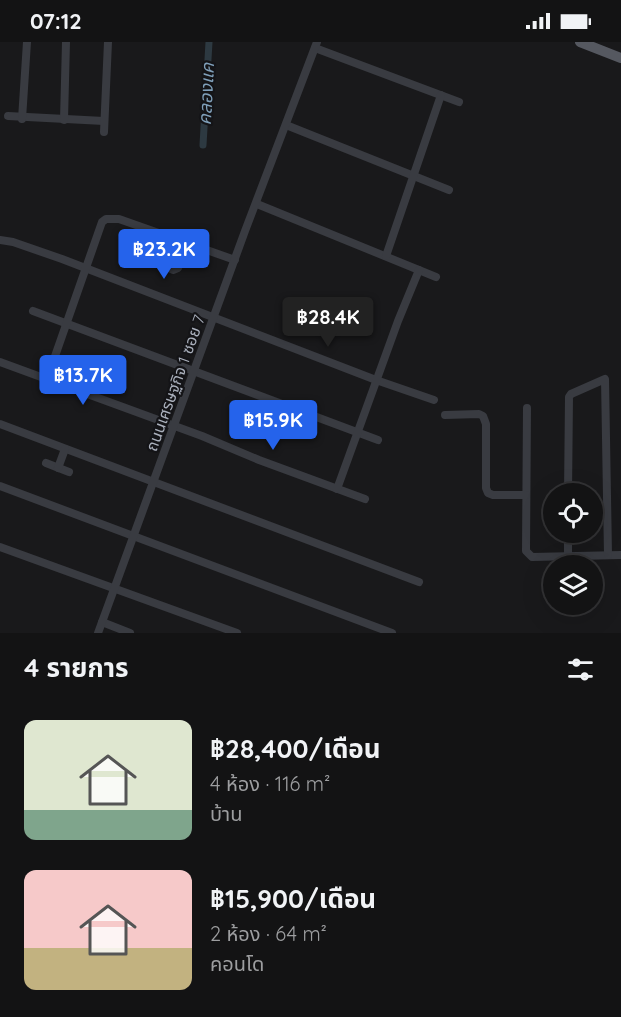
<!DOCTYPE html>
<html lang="th">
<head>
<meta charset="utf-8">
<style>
	body { margin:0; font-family:Quicksand,"Noto Sans Thai",sans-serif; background:#202022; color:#f1f3f6; height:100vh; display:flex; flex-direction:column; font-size:22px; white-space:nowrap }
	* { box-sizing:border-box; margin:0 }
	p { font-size:20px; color:#9d9ea0 }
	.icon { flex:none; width:33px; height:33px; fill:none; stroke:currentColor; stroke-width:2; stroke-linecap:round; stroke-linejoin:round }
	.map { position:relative; height:591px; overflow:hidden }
	.sheet { display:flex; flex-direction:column; background:#131314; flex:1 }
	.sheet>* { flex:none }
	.controls { position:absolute; left:543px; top:441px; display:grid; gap:12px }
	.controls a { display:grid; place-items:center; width:60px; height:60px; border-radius:50%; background:#131314; box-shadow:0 6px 24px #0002,0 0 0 2px #323234; font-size:30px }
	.price { position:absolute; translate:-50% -51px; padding:0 14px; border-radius:6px; background:#2563eb; color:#fff; font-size:20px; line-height:39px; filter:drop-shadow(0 2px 3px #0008) }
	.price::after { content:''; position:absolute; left:50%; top:36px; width:18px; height:14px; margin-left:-9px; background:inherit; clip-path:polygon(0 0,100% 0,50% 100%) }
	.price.active { background:#222; color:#fff }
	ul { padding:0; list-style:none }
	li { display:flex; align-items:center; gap:18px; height:150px; padding:0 24px }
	li span { display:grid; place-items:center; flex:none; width:168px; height:120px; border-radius:12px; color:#555 }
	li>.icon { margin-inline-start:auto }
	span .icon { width:72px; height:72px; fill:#fffc; stroke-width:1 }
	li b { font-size:26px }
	h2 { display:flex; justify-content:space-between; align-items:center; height:72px; padding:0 24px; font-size:26px }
	.status { display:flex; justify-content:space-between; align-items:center; height:42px; padding:0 30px; background:#131314; direction:ltr }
	.status svg { height:16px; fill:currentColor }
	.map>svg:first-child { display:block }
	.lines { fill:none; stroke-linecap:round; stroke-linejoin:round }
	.canal { stroke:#2d3941; stroke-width:7 }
	.minor { stroke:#393b41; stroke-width:8 }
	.major { stroke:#555860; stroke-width:10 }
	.labels { text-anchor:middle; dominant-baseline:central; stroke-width:4.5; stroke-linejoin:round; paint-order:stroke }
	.street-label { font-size:16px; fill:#aab0bc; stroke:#141417 }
	.water-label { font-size:18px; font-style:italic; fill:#7f9fb9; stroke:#141417 }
</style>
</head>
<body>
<div class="status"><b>07:12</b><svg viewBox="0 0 49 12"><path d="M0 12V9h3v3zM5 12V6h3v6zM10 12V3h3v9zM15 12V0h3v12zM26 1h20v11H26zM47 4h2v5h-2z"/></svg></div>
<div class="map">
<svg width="621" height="591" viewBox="0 0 621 591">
	<rect width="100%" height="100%" fill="#19191b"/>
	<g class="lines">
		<path class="canal" d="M203,103L209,0"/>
		<g class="minor">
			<path d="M315,6L459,60"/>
			<path d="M8,74L104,79"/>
			<path d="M22,77L27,0"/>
			<path d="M64,78L66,0"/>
			<path d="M286,83L449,148"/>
			<path d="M104,90L108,0"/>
			<path d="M257,162L436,235"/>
			<path d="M168,194L160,220L161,222L173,228L178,226L188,201"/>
			<path d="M0,198L13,200L62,217L376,338L434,358"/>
			<path d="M386,214L441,53"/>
			<path d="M33,269L378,398"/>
			<path d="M0,320L202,394L259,418L365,457"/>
			<path d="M47,337L102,180L106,177H119L235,218"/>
			<path d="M527,366L526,509L532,515L621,513"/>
			<path d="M445,373L479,372L483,374L486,382V446L488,451L493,453H526"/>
			<path d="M0,382L419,540"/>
			<path d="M46,421L69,430"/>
			<path d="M58,426L65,407"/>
			<path d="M0,444L392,591"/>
			<path d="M337,447L398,279L419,228"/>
			<path d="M568,452L569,355L571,352L605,337L608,513"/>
			<path d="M0,505L237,591"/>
			<path d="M568,514V490"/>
			<path d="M102,580L130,591"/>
			<path d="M98,591L245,189L317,0"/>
		</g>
		<path class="major" d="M580,0L621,16"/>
	</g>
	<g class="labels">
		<g class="street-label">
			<text transform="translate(175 341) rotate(-70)">ถนนเศรษฐกิจ 1 ซอย 7</text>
		</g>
		<g class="water-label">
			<text transform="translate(206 52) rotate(-87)">คลองแค</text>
		</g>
	</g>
</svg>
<div class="controls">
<a><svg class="icon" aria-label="locate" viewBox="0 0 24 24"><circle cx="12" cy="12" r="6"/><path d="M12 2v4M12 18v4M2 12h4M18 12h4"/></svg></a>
<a><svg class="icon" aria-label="layers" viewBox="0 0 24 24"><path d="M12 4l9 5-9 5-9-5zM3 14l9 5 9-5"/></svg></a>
</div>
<b class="price" style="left:164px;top:238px">฿23.2K</b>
<b class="price active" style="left:328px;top:306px">฿28.4K</b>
<b class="price" style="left:83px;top:364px">฿13.7K</b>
<b class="price" style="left:273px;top:409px">฿15.9K</b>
</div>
<section class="sheet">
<h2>4 รายการ<svg class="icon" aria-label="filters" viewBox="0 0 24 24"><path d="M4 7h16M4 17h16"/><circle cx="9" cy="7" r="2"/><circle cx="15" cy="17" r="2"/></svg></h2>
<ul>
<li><span style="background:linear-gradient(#dfe7d0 75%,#7fa58c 0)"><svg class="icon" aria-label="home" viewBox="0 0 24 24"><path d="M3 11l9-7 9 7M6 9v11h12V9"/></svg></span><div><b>฿28,400/เดือน</b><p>4 ห้อง · 116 m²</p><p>บ้าน</p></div></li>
<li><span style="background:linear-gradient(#f6c9c9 65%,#c2b280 0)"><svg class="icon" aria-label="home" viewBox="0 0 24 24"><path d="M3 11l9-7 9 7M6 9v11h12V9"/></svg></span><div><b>฿15,900/เดือน</b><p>2 ห้อง · 64 m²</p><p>คอนโด</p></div></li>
</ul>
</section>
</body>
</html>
